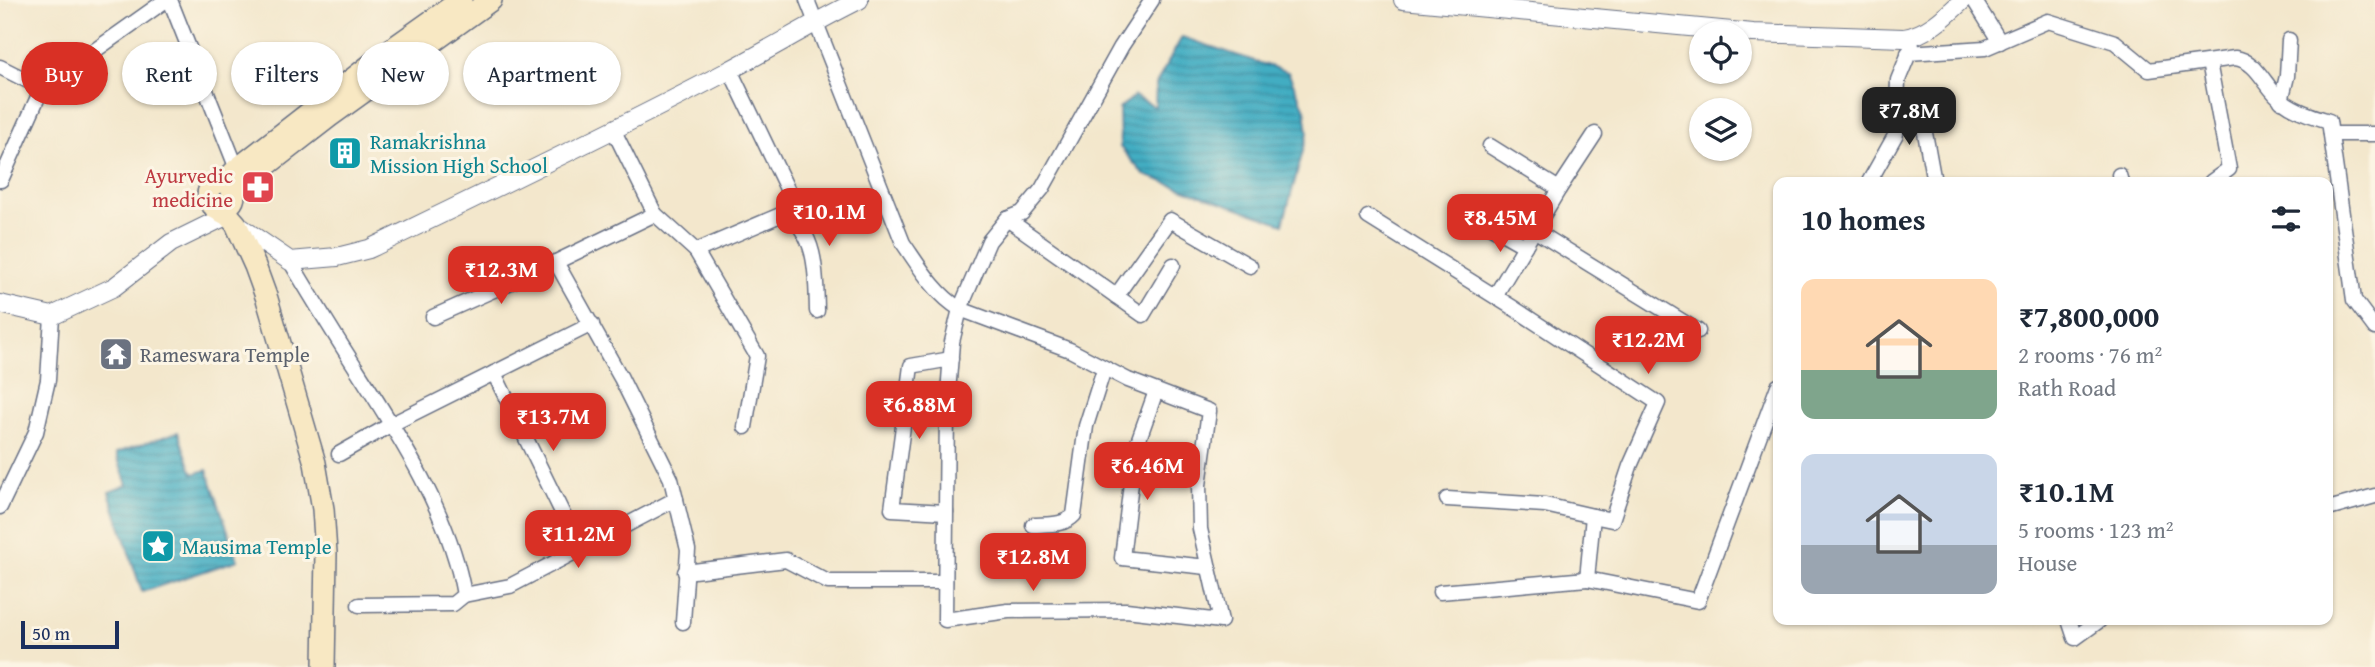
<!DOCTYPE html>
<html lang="en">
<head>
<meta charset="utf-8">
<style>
	body { margin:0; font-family:"Gentium Book Plus",serif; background:#f2f2f3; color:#1f2937; height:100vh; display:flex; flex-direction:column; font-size:26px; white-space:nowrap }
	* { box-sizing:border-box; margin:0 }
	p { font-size:23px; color:#747a83 }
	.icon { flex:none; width:38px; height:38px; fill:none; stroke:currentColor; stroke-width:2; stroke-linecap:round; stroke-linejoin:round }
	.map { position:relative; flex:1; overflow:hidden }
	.side { position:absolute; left:1773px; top:177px; width:560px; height:448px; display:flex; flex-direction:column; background:#fff; border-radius:14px; box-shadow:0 2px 5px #0004 }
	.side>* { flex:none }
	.banner { position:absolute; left:21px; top:42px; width:665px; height:63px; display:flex; gap:14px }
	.controls { position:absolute; left:1689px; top:21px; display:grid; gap:14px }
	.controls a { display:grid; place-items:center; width:63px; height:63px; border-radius:50%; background:#fff; box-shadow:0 2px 5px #0004; font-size:35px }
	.scale { position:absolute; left:21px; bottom:18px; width:98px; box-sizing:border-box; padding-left:7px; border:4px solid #1b2f5e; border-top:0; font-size:19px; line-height:24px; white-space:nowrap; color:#1b2f5e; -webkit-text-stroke:5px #fcf5e5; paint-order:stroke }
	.price { position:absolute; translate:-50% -60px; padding:0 16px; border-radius:14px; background:#d93025; color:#fff; font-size:23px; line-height:46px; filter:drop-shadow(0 2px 4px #0008) }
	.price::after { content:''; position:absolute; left:50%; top:42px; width:21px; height:16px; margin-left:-10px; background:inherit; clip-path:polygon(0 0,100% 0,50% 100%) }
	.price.current { background:#222; color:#fff }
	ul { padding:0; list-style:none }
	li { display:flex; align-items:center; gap:21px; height:175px; padding:0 28px }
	li span { display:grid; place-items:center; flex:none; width:196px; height:140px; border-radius:14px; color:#555 }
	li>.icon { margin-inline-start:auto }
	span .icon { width:84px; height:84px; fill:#fffc; stroke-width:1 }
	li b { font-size:30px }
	h2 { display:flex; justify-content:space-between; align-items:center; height:84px; padding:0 28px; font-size:30px }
	.chip { padding:0 24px; border-radius:32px; background:#fff; box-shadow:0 2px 5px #0004; font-size:24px; line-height:63px }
	.chip.current { background:#d93025; color:#fff }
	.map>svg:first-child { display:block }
	.water { fill:url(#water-rules); stroke:#2f6e90; stroke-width:2 }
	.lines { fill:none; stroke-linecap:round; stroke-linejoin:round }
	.minor-casing { stroke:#676f84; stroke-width:17 }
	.tertiary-casing { stroke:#676f84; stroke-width:20 }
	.secondary-casing { stroke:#676f84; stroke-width:24 }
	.minor { stroke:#fff; stroke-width:14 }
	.tertiary { stroke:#fff; stroke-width:18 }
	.secondary { stroke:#f8e8c3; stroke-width:21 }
	.labels { text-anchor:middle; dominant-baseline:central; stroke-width:6; stroke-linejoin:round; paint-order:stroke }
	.culture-label { font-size:21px; fill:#0d838f; stroke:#fcf5e5; text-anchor:start }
	.health-label { font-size:21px; fill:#be3a42; stroke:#fcf5e5; text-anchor:end }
	.worship-label { font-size:21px; fill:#5b616d; stroke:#fcf5e5; text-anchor:start }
</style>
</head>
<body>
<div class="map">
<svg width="2375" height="667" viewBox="0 0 2375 667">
	<defs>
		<pattern id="water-rules" width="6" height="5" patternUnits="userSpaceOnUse" patternTransform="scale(1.75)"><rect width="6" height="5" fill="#43adc2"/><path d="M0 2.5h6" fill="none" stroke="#378da1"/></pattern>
	</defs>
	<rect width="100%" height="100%" fill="#fcf5e5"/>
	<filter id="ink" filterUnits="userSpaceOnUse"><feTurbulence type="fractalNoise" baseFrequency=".0143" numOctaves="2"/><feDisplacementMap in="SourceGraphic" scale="14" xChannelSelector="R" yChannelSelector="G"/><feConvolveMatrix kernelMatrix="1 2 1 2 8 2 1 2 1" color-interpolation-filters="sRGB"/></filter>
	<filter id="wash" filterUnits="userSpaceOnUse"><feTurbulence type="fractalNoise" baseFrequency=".00686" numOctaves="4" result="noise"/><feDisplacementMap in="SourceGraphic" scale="28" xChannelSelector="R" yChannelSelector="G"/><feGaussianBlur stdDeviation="1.57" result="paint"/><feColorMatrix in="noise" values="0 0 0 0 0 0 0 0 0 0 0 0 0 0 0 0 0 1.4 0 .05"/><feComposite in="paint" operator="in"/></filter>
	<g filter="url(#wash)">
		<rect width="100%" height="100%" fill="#f3e7cc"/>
		<g class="water">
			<path d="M1182,37L1288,72L1305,109L1308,133L1283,224L1144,175L1120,147L1119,109L1134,96L1155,107L1156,84Z"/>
			<path d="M178,432L193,474L207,470L238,560L142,592L109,492L127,485L116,453Z"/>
		</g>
	</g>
	<g filter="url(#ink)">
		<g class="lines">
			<g class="minor-casing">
				<g id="minor">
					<path d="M170,0L237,169"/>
					<path d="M807,0L903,243C919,266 935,294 960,309L1070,350L1128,380L1209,411L1199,485L1200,529L1221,621L1126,610L1008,611L945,620L947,406L952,342L960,309L989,241L1007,219L1022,213L1042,189L1121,47L1152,0"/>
					<path d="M1974,0L2000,42"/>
					<path d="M1908,53L1985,48L2048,21L2115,42L2149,70L2235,58C2259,61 2265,89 2283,101C2296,111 2313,116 2329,121L2354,300L2375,328"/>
					<path d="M2209,62L2229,169L2211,182"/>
					<path d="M0,67L42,88L166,0"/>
					<path d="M1898,97L1923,122L1934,182"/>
					<path d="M2281,101L2287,76L2289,40"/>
					<path d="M613,129L655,214L556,262L621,378L671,479L688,550L683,622"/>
					<path d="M2331,134H2375"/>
					<path d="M1490,146L1559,189L1495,296"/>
					<path d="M2119,175L2121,182"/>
					<path d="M1,180L42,88"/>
					<path d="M1869,182L1896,134L1898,80L1912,46"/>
					<path d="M1559,189L1595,134"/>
					<path d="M1463,211L1525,246"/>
					<path d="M785,213C818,234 816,276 817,311"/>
					<path d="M655,214L696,251L785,213L790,195L730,70"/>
					<path d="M1368,217L1515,309L1658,403L1630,466L1612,520L1593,516L1587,579L1698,601L1778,386"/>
					<path d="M1007,219L1143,315L1173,265"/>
					<path d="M1534,230L1698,331"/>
					<path d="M696,251L757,356L745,427"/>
					<path d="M290,261C311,296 332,331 354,365C397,432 451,515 464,595L453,604L359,605"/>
					<path d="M1116,296L1170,220L1250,266"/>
					<path d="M433,317L556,262"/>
					<path d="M494,373L580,549"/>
					<path d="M1156,391L1135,450L1122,558L1207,567"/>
					<path d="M339,454L392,424L592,324"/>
					<path d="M1447,499L1545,505L1593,516"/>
					<path d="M0,507L36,432L48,380L52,316"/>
					<path d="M2328,509L2375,496"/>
					<path d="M946,512L892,509L911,366L951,359"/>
					<path d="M1033,525C1047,524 1064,526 1074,515L1086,426L1104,369"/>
					<path d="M685,572L786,560L828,582H945"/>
					<path d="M1440,592L1587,579"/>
					<path d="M464,595L510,586L676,499"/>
					<path d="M2069,620L2075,638L2100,620"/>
				</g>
			</g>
			<g class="tertiary-casing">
				<g id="tertiary">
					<path d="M1403,0L1753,33L1904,38C1928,34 1946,16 1963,0"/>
					<path d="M236,224L290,261L337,257L369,249C489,191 610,133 728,71C772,48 814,22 859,0"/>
					<path d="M0,304L52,316L114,287L171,243L228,215"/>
				</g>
			</g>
			<g class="secondary-casing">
				<g id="secondary">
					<path d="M225,181L237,169L386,53L461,0"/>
					<circle cx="221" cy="195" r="13"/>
					<path d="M232,192L330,116L491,0"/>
					<path d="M215,208L228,215L236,224L255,266L267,299L315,463L323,509L326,553L324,667"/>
				</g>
			</g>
			<use href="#minor" class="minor"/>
			<use href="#tertiary" class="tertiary"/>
			<use href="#secondary" class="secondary"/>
		</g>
	</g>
	<defs>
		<g id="building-square" transform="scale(1.75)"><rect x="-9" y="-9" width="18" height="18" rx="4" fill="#0f9aa8" stroke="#fcf5e5"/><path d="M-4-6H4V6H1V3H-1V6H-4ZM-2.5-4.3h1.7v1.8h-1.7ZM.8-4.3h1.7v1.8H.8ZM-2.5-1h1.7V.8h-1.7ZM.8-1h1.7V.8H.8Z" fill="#fff"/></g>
		<g id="pharmacy-square" transform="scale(1.75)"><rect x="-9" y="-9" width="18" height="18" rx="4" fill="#e0444e" stroke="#fcf5e5"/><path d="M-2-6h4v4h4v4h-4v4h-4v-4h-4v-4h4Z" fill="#fff"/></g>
		<g id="temple-square" transform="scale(1.75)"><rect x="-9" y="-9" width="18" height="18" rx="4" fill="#6b7280" stroke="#fcf5e5"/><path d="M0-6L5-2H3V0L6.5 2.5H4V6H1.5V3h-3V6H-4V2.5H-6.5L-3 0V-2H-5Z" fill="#fff"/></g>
		<g id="sight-square" transform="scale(1.75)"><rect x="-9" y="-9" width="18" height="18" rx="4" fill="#0f9aa8" stroke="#fcf5e5"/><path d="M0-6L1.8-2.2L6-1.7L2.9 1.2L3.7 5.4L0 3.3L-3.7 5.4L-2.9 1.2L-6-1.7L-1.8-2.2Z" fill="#fff"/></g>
	</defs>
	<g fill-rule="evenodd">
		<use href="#building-square" x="345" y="153"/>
		<use href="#pharmacy-square" x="258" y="187"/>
		<use href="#temple-square" x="116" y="354"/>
		<use href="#sight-square" x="158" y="546"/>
	</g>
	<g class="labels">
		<g class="culture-label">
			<text x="370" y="141">Ramakrishna<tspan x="370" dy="24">Mission High School</tspan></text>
			<text x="182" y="546">Mausima Temple</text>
		</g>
		<g class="health-label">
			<text x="233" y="175">Ayurvedic<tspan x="233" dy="24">medicine</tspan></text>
		</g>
		<g class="worship-label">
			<text x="140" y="354">Rameswara Temple</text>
		</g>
	</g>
</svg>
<div class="controls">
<a><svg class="icon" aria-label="locate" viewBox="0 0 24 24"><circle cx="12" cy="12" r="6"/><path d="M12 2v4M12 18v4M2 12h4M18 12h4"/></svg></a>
<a><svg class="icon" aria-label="layers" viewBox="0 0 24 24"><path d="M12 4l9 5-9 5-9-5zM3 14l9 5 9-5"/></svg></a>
</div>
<div class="scale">50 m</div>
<b class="price current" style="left:1909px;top:147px">₹7.8M</b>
<b class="price" style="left:829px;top:248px">₹10.1M</b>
<b class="price" style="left:1500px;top:254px">₹8.45M</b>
<b class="price" style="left:501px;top:306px">₹12.3M</b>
<b class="price" style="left:1648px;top:376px">₹12.2M</b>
<b class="price" style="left:919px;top:441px">₹6.88M</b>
<b class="price" style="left:553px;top:453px">₹13.7M</b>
<b class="price" style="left:1147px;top:502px">₹6.46M</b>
<b class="price" style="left:578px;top:570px">₹11.2M</b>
<b class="price" style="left:1033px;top:593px">₹12.8M</b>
<div class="banner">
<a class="chip current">Buy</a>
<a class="chip">Rent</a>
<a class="chip">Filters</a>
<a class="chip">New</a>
<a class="chip">Apartment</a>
</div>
<section class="side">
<h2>10 homes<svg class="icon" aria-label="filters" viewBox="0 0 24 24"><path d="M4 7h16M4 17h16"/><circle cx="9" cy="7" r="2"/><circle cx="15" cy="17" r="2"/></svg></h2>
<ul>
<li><span style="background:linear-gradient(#ffd9b3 65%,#7fa58c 0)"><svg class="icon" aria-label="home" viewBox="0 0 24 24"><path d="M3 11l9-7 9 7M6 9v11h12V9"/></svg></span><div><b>₹7,800,000</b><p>2 rooms · 76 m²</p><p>Rath Road</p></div></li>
<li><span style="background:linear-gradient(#c9d6e8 65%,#9aa5b1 0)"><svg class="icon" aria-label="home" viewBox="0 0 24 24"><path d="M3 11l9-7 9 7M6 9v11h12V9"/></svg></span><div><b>₹10.1M</b><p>5 rooms · 123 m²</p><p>House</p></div></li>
</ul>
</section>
</div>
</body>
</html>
